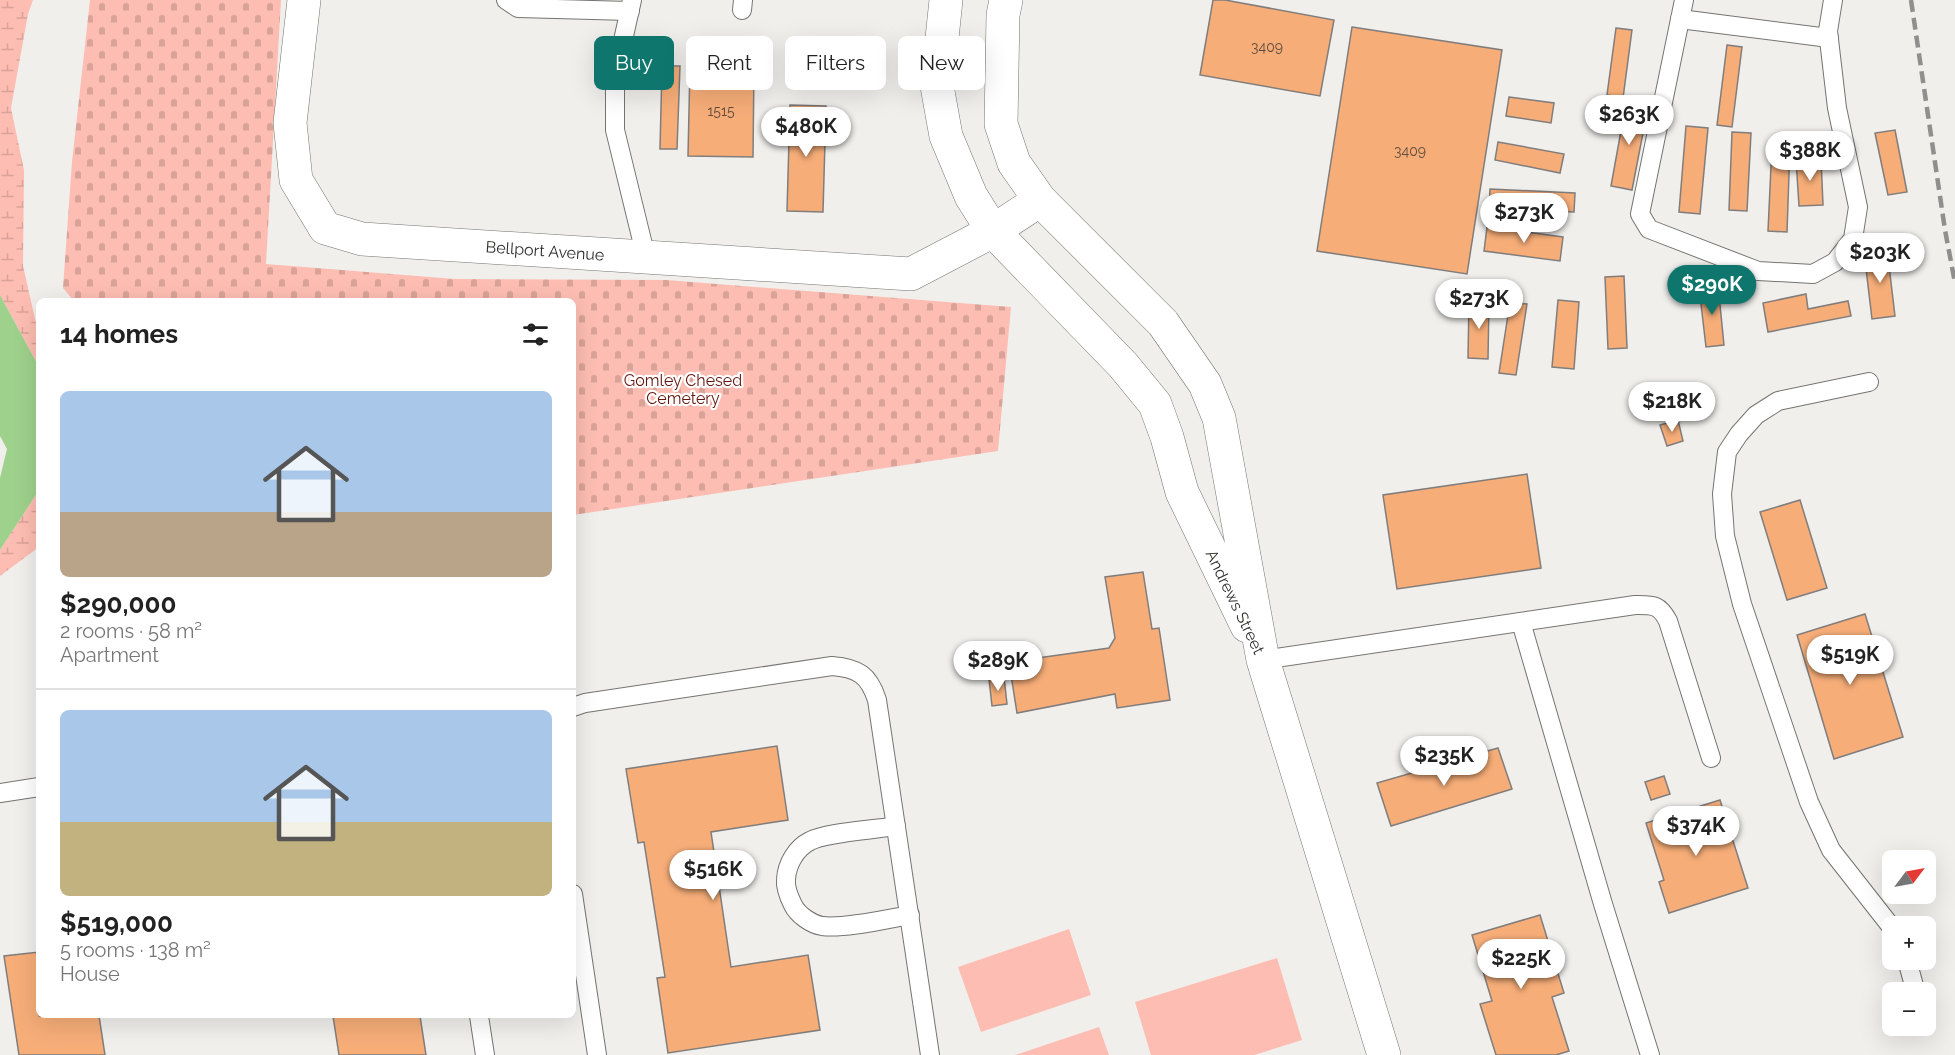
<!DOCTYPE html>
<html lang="en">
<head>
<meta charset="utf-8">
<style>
	body { margin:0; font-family:Raleway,sans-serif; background:#f2f2f2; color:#222; height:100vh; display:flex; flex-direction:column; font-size:22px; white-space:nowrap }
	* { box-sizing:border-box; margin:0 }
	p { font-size:20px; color:#767676 }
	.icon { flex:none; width:33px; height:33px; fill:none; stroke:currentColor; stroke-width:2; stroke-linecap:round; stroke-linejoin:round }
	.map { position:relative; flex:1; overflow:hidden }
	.sheet { position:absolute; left:36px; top:298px; width:540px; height:720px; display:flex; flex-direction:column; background:#fff; border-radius:9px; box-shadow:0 6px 24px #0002 }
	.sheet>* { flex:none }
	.guide { position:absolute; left:594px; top:36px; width:570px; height:54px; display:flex; gap:12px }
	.needle { width:39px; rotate:58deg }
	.fabs { position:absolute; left:1882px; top:850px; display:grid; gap:12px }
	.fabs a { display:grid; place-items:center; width:54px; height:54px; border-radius:9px; background:#fff; box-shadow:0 6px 24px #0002; font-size:30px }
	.price { position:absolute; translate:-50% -51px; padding:0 14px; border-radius:21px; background:#fff; color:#222; font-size:20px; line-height:39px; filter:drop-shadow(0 2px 3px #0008) }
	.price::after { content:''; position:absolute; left:50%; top:36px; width:18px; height:14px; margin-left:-9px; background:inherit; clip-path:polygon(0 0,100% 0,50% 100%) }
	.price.current { background:#0f766e; color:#fff }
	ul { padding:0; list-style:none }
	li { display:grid; align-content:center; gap:12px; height:318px; padding:0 24px }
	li+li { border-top:2px solid #e0e0e0 }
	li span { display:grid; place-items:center; height:186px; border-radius:9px; color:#555 }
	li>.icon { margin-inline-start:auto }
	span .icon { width:108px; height:108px; fill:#fffc; stroke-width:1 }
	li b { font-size:26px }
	h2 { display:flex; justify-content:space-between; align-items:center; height:72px; padding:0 24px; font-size:26px }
	.tag { padding:0 21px; border-radius:9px; background:#fff; box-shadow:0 6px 24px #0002; font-size:21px; line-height:54px }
	.tag.current { background:#0f766e; color:#fff }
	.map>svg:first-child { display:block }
	.green { fill:#fdbdb2 }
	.wetland { fill:url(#wetland-marsh) }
	.cemetery { fill:url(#cemetery-stones) }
	.water { fill:#9ed18b }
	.building { fill:#f6ad78; stroke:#807d7c; stroke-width:1.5 }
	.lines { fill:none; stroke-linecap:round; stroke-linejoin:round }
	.service-casing { stroke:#757471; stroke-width:20 }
	.minor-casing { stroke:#757471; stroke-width:34 }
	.service { stroke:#fff; stroke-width:18 }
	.minor { stroke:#fff; stroke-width:33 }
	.rail { stroke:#908f8d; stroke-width:4.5; stroke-dasharray:12 6; stroke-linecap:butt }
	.labels { text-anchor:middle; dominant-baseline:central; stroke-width:4.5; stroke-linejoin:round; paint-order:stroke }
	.number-label { font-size:14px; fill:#5f4c3e }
	.street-label { font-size:16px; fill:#2d2c2b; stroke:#fff }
	.park-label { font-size:16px; fill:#63150e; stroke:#fff }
</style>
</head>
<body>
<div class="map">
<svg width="1955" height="1055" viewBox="0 0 1955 1055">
	<defs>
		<pattern id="wetland-marsh" width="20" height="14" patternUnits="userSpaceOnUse" patternTransform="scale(1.5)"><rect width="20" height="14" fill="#fdbdb2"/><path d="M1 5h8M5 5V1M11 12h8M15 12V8" fill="none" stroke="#d9a399"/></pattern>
		<pattern id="cemetery-stones" width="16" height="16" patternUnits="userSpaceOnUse" patternTransform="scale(1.5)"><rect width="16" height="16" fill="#fdbdb2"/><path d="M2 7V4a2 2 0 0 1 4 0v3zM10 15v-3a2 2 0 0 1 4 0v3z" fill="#d9a399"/></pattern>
	</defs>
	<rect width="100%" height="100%" fill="#f0efec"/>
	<g class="green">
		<path d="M1069,929L1091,995L981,1032L958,967Z"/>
		<path d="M1277,958L1302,1040L1254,1055H1151L1135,1002Z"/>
		<path d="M1099,1027L1109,1055H1015Z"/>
	</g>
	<g class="wetland">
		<path d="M0,0H33L28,14L11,108L24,170L23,266L36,323L39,326V367L0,295Z"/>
		<path d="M39,490V547L0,576V550Z"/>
	</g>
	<path class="cemetery" d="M90,0H281L266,264L455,279L666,280L1011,307L998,451L573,515V302L74,301L63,288L72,162Z"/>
	<path class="water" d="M0,295L39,367V490L0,550V478L7,449L0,436Z"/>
	<g class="building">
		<path d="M1213,0H1225L1334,20L1320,96L1200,75Z"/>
		<path d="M1352,27L1502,50L1467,274L1317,251Z"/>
		<path d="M1616,28L1632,30L1623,98L1607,95Z"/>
		<path d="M1727,45L1742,47L1732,127L1717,125Z"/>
		<path d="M662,66H680L677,149H660Z"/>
		<path d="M690,66L754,67L753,157L688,156Z"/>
		<path d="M1509,97L1554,103L1551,123L1506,116Z"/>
		<path d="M1626,103L1648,107L1632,190L1611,186Z"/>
		<path d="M790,105L826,106L823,212L787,211Z"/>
		<path d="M1686,126L1708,128L1700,214L1679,212Z"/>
		<path d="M1895,130L1907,192L1888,195L1875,133Z"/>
		<path d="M1732,132L1751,133L1747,211L1729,210Z"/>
		<path d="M1498,142L1564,154L1560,173L1495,160Z"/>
		<path d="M1772,145H1790L1787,232L1768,231Z"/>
		<path d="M1821,158L1823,205L1799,206L1796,159Z"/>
		<path d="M1490,189L1575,193L1574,212L1489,209Z"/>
		<path d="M1487,227L1563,237L1560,261L1484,251Z"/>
		<path d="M1887,249L1895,316L1872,319L1864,252Z"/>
		<path d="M1624,276L1627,348L1608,349L1605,277Z"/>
		<path d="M1718,285L1724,345L1706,347L1699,287Z"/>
		<path d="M1806,294L1808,309L1848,301L1851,316L1768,332L1763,303Z"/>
		<path d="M1558,300L1579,302L1574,369L1552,367Z"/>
		<path d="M1469,301H1489L1488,359L1468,358Z"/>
		<path d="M1510,302L1527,304L1516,375L1499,373Z"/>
		<path d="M1678,420L1683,441L1667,446L1660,425Z"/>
		<path d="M1527,474L1541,568L1397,589L1383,495Z"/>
		<path d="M1800,500L1827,588L1787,600L1760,512Z"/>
		<path d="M1143,572L1152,629L1159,628L1170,700L1117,708L1115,694L1017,713L1009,662L1109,648L1115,638L1105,577Z"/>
		<path d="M1865,614L1903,737L1834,759L1797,635Z"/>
		<path d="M1004,677L1007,704L992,706L989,679Z"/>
		<path d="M777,746L788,820L711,832L731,967L808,955L820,1030L668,1053L657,978L665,977L644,842L638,843L626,769Z"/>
		<path d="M1498,748L1512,789L1391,826L1377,783Z"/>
		<path d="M1664,776L1670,794L1651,800L1645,782Z"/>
		<path d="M1720,800L1748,888L1669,913L1659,882L1664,880L1646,823Z"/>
		<path d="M1540,915L1564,993L1552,997L1569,1051L1556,1055H1496L1480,1004L1492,1001L1472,935Z"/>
		<path d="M39,952V1016H99L105,1055H19L4,956Z"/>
		<path d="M333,1016H420L426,1055H339Z"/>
	</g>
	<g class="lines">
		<g class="service-casing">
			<g id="service">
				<path d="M506,0L518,8L630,11"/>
				<path d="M632,0L615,76V130L646,257"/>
				<path d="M1684,0L1640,214L1649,229L1758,271L1813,274L1835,262L1853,239L1858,207L1837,108L1828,31L1833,0"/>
				<path d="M742,10L743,0"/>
				<path d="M1680,19L1829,38"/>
				<path d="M1869,382L1778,401L1756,415L1739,434L1727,452L1722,494L1725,536L1742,604L1809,802L1831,850L1893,929"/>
				<path d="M1521,622L1603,904L1650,1055"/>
				<path d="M1263,660L1635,605C1653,605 1659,604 1668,621L1711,758"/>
				<path d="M573,707L585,703L832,666C858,668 869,675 877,700L930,1055"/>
				<path d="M0,793L39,787"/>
				<path d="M896,826C874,830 827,832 810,841C796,848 787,864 786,879C785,888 789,897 793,905C798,915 811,924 822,926C844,929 887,919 910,915"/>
				<path d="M573,894L597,1055"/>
				<path d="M1907,960L1916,993"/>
				<path d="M479,1016L485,1055"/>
			</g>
		</g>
		<g class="minor-casing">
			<g id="minor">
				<path d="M304,0L290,123L296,180L325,228L362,239L911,274L993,231L1040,200"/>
				<path d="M946,0L937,86L946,136L971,196L993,231L1123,365L1155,404L1167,437L1182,492L1247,626"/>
				<path d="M1006,0L1003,15L1001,124L1014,163L1040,200L1163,323L1205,384L1219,418L1263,660L1384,1055"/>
			</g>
		</g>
		<use href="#service" class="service"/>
		<use href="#minor" class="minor"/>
		<path class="rail" d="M1911,0L1945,230L1955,283"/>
	</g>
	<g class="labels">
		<g class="number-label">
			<text x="1267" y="47">3409</text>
			<text x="721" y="111">1515</text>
			<text x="1410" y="151">3409</text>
		</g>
		<g class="street-label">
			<text transform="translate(545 251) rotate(4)">Bellport Avenue</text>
			<text transform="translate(1235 602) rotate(64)">Andrews Street</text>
		</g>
		<g class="park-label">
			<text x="683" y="380">Gomley Chesed<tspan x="683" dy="18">Cemetery</tspan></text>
		</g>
	</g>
</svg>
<div class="fabs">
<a><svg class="needle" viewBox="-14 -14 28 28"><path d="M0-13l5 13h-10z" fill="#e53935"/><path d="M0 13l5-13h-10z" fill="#767676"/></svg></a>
<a>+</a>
<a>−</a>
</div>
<b class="price" style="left:1629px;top:146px">$263K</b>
<b class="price" style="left:806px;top:158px">$480K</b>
<b class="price" style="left:1810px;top:182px">$388K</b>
<b class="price" style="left:1524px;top:244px">$273K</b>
<b class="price" style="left:1880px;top:284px">$203K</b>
<b class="price current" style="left:1712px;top:316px">$290K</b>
<b class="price" style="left:1479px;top:330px">$273K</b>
<b class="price" style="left:1672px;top:433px">$218K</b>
<b class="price" style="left:1850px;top:686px">$519K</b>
<b class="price" style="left:998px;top:692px">$289K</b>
<b class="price" style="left:1444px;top:787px">$235K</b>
<b class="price" style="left:1696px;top:857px">$374K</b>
<b class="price" style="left:713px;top:901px">$516K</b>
<b class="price" style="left:1521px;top:990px">$225K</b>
<div class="guide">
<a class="tag current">Buy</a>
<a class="tag">Rent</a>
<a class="tag">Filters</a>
<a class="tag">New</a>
</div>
<section class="sheet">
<h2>14 homes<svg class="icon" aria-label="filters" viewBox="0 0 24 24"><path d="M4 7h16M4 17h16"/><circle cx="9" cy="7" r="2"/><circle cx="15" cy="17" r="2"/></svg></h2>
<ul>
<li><span style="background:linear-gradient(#a9c7e8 65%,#b9a48a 0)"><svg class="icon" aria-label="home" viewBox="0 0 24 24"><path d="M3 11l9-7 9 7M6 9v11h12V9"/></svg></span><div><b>$290,000</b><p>2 rooms · 58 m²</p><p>Apartment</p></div></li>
<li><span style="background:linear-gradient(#a9c7e8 60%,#c2b280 0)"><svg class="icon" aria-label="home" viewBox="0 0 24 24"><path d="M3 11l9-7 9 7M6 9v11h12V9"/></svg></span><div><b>$519,000</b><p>5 rooms · 138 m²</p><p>House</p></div></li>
</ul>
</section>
</div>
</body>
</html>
